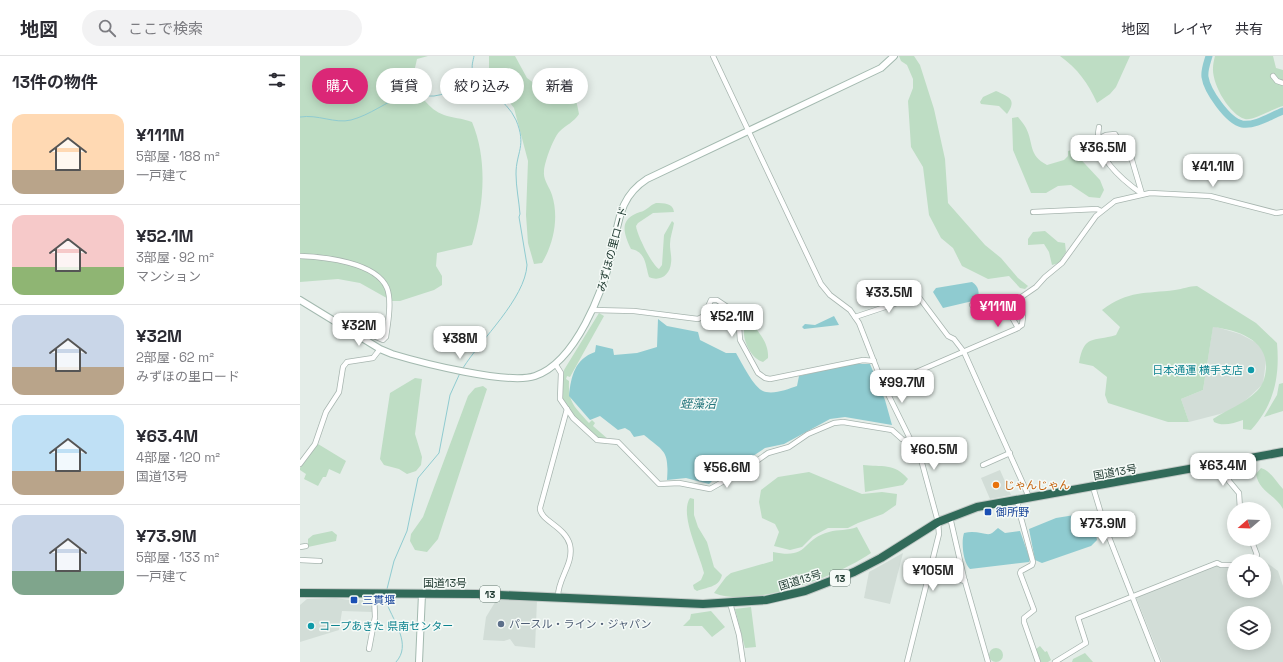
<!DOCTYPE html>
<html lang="ja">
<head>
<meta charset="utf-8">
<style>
	body { margin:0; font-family:"Space Grotesk","Noto Sans JP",sans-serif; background:#f2f2f3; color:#2b2b33; height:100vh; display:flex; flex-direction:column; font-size:15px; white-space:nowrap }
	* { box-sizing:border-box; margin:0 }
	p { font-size:13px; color:#7c7c81 }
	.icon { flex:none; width:22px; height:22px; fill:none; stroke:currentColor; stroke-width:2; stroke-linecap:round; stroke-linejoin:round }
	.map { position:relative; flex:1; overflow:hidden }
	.drawer { display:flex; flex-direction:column; background:#fff; width:300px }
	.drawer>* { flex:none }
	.banner { position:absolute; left:12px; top:12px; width:380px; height:36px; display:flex; gap:8px }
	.needle { width:26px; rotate:251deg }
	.controls { position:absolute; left:927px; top:446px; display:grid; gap:8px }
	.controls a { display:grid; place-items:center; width:44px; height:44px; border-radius:50%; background:#fff; box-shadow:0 2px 10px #0003; font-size:20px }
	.price { position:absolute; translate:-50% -34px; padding:0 9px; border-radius:8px; background:#fff; color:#222; font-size:13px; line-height:26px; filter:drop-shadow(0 1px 2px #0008) }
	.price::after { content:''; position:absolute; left:50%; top:24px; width:12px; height:9px; margin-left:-6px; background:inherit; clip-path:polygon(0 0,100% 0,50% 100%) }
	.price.on { background:#db2777; color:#fff }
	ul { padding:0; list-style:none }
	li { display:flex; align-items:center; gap:12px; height:100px; padding:0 12px }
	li+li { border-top:1px solid #e1e1e2 }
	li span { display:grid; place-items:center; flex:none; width:112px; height:80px; border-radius:12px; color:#555 }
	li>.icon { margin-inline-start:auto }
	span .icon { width:48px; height:48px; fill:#fffc; stroke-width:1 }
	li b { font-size:17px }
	h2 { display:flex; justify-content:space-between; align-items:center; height:48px; padding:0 12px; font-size:17px }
	.chip { padding:0 14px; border-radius:18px; background:#fff; box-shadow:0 2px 10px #0003; font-size:14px; line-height:36px }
	.chip.on { background:#db2777; color:#fff }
	header { display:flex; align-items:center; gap:24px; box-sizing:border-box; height:56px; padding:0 20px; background:#fff; border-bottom:1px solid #e1e1e2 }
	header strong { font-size:19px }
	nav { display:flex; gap:22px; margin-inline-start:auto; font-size:14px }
	.search { width:280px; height:36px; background:#f2f2f3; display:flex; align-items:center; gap:10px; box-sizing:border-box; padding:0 14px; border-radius:22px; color:#7c7c81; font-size:15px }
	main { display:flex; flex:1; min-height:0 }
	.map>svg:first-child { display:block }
	.built { fill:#d2ddd7; fill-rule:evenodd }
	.green { fill:#beddc4 }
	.water { fill:#8fcbd0 }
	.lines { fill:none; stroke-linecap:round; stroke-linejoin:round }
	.stream { stroke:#8fcbd0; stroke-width:1 }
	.river { stroke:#8fcbd0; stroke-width:7 }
	.street-casing { stroke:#a7b5af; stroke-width:6 }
	.secondary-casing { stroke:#a3b9af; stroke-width:8 }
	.highway-casing { stroke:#c2c9c6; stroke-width:10 }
	.street { stroke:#fff; stroke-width:4.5 }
	.secondary { stroke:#fff; stroke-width:6 }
	.highway { stroke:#316a59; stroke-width:8 }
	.culture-dot { fill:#0f9aa8; stroke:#f5faf7; stroke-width:1.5 }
	.food-dot { fill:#e8710a; stroke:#f5faf7; stroke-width:1.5 }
	.transit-dot { fill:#1a4fb4; stroke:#f5faf7; stroke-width:1.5 }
	.service-dot { fill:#5c6f8a; stroke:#f5faf7; stroke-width:1.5 }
	.labels { text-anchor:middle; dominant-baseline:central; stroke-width:3; stroke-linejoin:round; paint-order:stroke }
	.shield { fill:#f5faf7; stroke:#63766f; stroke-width:1 }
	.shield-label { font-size:10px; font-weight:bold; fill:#243e35 }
	.street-label { font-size:11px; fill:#243e35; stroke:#f5faf7 }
	.culture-label { font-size:11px; fill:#0d838f; stroke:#f5faf7; text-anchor:end }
	.food-label { font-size:11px; fill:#c56008; stroke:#f5faf7; text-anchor:start }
	.transit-label { font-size:11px; fill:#164399; stroke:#f5faf7; text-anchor:start }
	.service-label { font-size:11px; fill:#4e5e75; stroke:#f5faf7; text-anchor:start }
	.water-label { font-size:12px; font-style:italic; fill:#207279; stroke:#f5faf7 }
</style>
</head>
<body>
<header>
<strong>地図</strong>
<div class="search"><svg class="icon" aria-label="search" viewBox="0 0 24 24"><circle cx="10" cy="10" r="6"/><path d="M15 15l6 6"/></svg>ここで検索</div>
<nav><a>地図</a><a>レイヤ</a><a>共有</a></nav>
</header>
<main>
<section class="drawer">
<h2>13件の物件<svg class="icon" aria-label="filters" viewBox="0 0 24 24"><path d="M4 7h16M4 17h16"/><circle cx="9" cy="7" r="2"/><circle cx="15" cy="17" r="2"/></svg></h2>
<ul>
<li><span style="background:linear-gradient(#ffd9b3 70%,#b9a48a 0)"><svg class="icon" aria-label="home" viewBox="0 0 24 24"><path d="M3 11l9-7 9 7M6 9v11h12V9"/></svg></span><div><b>¥111M</b><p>5部屋 · 188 m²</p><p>一戸建て</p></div></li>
<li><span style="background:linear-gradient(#f6c9c9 65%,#8fb573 0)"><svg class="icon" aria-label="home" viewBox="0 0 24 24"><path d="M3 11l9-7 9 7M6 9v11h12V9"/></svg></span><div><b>¥52.1M</b><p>3部屋 · 92 m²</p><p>マンション</p></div></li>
<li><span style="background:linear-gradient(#c9d6e8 65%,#b9a48a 0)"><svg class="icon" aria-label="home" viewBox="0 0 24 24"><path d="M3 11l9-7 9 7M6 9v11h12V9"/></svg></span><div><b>¥32M</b><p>2部屋 · 62 m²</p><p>みずほの里ロード</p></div></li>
<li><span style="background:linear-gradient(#bfe0f5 70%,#b9a48a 0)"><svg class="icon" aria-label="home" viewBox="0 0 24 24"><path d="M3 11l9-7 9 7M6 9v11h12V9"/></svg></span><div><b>¥63.4M</b><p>4部屋 · 120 m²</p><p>国道13号</p></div></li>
<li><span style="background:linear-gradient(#c9d6e8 70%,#7fa58c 0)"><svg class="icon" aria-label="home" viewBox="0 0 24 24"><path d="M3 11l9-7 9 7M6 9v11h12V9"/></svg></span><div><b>¥73.9M</b><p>5部屋 · 133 m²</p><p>一戸建て</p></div></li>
</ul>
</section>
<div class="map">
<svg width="983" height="606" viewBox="0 0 983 606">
	<rect width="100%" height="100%" fill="#e4ede8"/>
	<g class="built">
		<path d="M913,270L940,278L957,287L964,296L966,304L963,328L946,344L934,353L920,358L889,366L881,343L903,334Z"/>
		<path d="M700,414L711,439L690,443L681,422Z"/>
		<path d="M603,497L590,548L564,542L569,516Z"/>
		<path d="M959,501L978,515L983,530V606H862L836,541L916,509L934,510V535H964V505H953ZM934,557H964V587H934Z"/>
		<path d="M36,542L49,544H73V556L42,555L39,574L0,586V549L7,543Z"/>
		<path d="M197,543L237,544L235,592L215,590L210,583L204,585L183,584L186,561Z"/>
	</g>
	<g class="green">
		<path d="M0,0H128L117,3L112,25C120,39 128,53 144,59C152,62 162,62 172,66C188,104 184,150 172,189L137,197L136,210L142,220V229L134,234L100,245H92L60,227L38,223L0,226Z"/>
		<path d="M189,0H215L227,22L238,30L254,21C271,29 276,39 279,58C274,66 266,69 259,76C253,83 244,107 244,116C243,124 250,132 252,139C259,161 254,187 242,207L234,208L228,187L226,159L228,105L214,52L199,33L189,16Z"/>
		<path d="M599,0H614L620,9L634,53L645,103L648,147L685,189L701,202L718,222L728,230L725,233L720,232L709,220L688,223L662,210L653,192L641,182L629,159L623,111L611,91L608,45L613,32V23L607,9L601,5Z"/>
		<path d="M760,0H830L816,31L810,38L797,47C788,27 778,13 760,0Z"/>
		<path d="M915,0H973L976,12L983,14V50C974,52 953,65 945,63C929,58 912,28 913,12C913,8 914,4 915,0Z"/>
		<path d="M696,35C710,41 717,44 707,58L699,50L681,48L680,46L683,41Z"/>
		<path d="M718,61C721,65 724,68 726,72C734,88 728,99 747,109L764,104L768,100V95L772,94L800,124L804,134L800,142L789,141L771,129L758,130L746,137H731L713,94L712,62Z"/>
		<path d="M356,147C364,147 373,147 374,156L353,157L338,167L336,170C337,179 352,209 359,213L362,209L364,179L372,165L374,167C373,174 370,181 370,188C370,195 372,201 371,207C370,219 360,226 349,221C345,208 346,196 331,193C323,176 319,163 340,156C346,155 350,149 356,147Z"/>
		<path d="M745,175L758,186L765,187L766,196L759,207L752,209L749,196L744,188L728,189V183L733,176Z"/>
		<path d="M897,230L956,267L977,287C980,321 974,349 951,374L943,373V364C934,367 923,371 914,366L913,363C928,353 944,348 957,335C963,329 965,322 966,313C968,284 938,274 913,271L903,334L881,343L889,366H868L808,347L805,339L807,321L793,310L779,307C784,278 793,286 816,279L820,271L802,254C829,234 845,238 875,234C883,233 889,230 897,230Z"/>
		<path d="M299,257L304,260L270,321L267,320L266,323L269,325C268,347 275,351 289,367L292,364L295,367L293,370L309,384L298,383L273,360L260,339L264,314Z"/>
		<path d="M447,266L452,267C460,278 469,288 468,302L463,306C450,303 438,277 447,266Z"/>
		<path d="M115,322L122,323L115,378L122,401L121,409L116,415L107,418L99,413L84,409L80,403L90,337Z"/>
		<path d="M983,327V355L964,361L977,339L979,328Z"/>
		<path d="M183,330L187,333L185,339L138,483L127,496L115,494L110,485L111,478L123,461L168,340L175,332Z"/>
		<path d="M18,388L46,405L40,418L29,413L26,421H23L18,430L4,423L6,418L0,414V412Z"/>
		<path d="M563,409C581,411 595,407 608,423L603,429L565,436Z"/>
		<path d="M961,412C971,415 976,426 983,433V453C976,439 959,436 956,418Z"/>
		<path d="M509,416L562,438L582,436L597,438L596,449L583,458L558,467L548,472H528L513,480L502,491L490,494L474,490L479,476L475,468L462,462L459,446L461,434L478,421Z"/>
		<path d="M390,442L394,443V459L398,471L407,486L414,511L422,519C419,532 406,531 397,535L394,533L393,529L401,524L404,517C400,499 379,458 390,442Z"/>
		<path d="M557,471L571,497C538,520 453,553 414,537L426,521L431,517L473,505V496C510,504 501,483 529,476C539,473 547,475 557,471Z"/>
		<path d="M32,475L37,479L36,485L8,491V483L13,479Z"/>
		<path d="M451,551L456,591L445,592L435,553Z"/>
		<path d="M411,555L425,571L412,581L402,570H383L390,563L391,558Z"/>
		<path d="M740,590L745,596L747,595L751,604L748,606H741L736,593Z"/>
		<circle cx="696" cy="599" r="7"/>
		<path d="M785,597L793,606H772L773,603Z"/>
	</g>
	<g class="water">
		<path d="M672,226C679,230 680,238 677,244L643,252L633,236L636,232Z"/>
		<path d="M534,260L539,269L504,273L502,271L505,268L515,269Z"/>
		<path d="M358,263L367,270L398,276L400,284L426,297H436C442,307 455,335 466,336C476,338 488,333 497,330L499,320L552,308H570L585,344L592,369L545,361L530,363L484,388L465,392L450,402L442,404L422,415L409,428L386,422L367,424C369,395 365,396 344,379L334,381L330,375L325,372L318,374L300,360L290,364L269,340C271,320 275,303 295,296L296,289L313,293L314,299L337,297L357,291Z"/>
		<path d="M789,455L792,457L797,484L791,490L742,507L735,504L729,473L756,462L787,457Z"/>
		<path d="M698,472L705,477L720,475L730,503L729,506L670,513C663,507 661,486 664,477C676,474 684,479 690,478C693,477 695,474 698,472Z"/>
	</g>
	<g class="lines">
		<g class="stream">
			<path d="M0,61C18,58 35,68 51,64C70,59 86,46 104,39C114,34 124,41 134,40C151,38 165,25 184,29"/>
			<path d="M163,312C181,283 225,243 227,209L219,161L220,158C219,145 216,131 216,118C216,96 227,90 216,64C206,42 181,33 173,15C171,11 173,5 174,0"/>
			<path d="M87,533L94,505L107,475L118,422L139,397L150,339L160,317"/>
			<path d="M87,541V548C94,566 112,589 96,606"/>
		</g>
		<path class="river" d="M909,0C907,7 904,14 905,21C907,35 928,65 942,68C956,70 970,60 983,55"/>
		<g class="street-casing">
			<g id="street">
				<path d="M413,0L521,228L530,239L550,254L559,267L582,326L622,407L638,466L639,478L607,606"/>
				<path d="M973,20L977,25L983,27"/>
				<path d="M799,71C793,100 821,123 842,138"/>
				<path d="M798,83L806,79L815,78L819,85L829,94L842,138"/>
				<path d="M733,156L797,153L801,155"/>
				<path d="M0,200C24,201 76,206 87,232C92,245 88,267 86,281L83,284L62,275L56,279"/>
				<path d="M672,249L685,244L704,247L718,272"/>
				<path d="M293,254L334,255L398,263L404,260L411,244H417L438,258L440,284L458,317L465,322L470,323L563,304L574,305"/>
				<path d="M555,261L618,240L648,280L654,283L664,296L729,441"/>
				<path d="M256,309L261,317L260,343L273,362L297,384L318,386L359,428L379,427L410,433L447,412L468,397L489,391L508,378L534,367L543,366L592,374L602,383L613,388"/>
				<path d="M584,330L716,273L722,269L723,261L720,242L736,231L745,221L762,207L796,160L815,145L850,137L910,140L976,157L983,156"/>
				<path d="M927,407L929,425L939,437L940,453"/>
				<path d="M0,408L15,388L26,356L39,336L43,311L47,306L73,302L80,293"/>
				<path d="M683,409L710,397"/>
				<path d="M793,431L805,471L858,606"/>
				<path d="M718,444V451L733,506L732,509L721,515L720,517L734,554L724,562V566L738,606"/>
				<path d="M650,461L664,522L688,606"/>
				<path d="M0,491L6,490"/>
				<path d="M0,504L20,505"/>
				<path d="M949,505L957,499L951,483"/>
				<path d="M629,516L665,525"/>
				<path d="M258,540C258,522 274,508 270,489C265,470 240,465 240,452L267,353"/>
				<path d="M430,547L439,579L443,606"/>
				<path d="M69,593L75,561L74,538"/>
				<path d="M755,606L786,587L778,562L917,507L921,509H934"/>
			</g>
		</g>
		<g class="secondary-casing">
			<g id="secondary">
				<path d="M0,244L80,293L92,298C122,307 208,329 235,320C276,306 303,235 312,196C319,165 319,141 347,123L581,12L594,0"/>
				<path d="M119,606L122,538"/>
			</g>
		</g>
		<g class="highway-casing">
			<path id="highway" d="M0,537L177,538L403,548L466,544L505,535L554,516L581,502L638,466L677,451L983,396"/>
		</g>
		<use href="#street" class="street"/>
		<use href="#secondary" class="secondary"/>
		<use href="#highway" class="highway"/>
	</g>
	<g class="culture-dot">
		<circle cx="951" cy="314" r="4"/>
		<circle cx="11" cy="570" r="4"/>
	</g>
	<circle class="food-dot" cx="696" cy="429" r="4"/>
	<g class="transit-dot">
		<rect x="684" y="452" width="8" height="8" rx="2"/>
		<rect x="50" y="540" width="8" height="8" rx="2"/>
	</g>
	<circle class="service-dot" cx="201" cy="568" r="4"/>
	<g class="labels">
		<g class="shield">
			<rect x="530" y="514" width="20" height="16" rx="3"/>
			<rect x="180" y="530" width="20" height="16" rx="3"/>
		</g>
		<g class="shield-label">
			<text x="540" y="522">13</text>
			<text x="190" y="538">13</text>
		</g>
		<g class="street-label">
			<text transform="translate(312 193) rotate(-75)">みずほの里ロード</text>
			<text transform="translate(815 416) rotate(-10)">国道13号</text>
			<text transform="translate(500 524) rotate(-17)">国道13号</text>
			<text x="145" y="527">国道13号</text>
		</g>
		<g class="culture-label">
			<text x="943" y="314">日本通運 横手支店</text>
			<text x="19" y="570" text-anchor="start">コープあきた 県南センター</text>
		</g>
		<g class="food-label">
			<text x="704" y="429">じゃんじゃん</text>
		</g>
		<g class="transit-label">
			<text x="696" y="456">御所野</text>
			<text x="62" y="544">三貫堰</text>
		</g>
		<g class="service-label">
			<text x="209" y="568">パースル・ライン・ジャパン</text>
		</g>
		<g class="water-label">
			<text x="398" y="348">蛭藻沼</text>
		</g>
	</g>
</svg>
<div class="controls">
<a><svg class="needle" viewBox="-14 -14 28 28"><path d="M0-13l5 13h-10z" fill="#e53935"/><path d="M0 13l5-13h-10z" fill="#7c7c81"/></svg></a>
<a><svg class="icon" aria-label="locate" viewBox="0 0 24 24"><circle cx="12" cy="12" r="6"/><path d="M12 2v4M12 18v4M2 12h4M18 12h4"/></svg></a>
<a><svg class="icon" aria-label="layers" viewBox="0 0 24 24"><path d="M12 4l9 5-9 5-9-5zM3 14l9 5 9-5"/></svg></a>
</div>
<b class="price" style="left:803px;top:113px">¥36.5M</b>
<b class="price" style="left:913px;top:132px">¥41.1M</b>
<b class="price" style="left:589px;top:258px">¥33.5M</b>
<b class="price on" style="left:698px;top:272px">¥111M</b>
<b class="price" style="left:432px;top:282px">¥52.1M</b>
<b class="price" style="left:59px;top:291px">¥32M</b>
<b class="price" style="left:160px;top:304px">¥38M</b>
<b class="price" style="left:602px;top:348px">¥99.7M</b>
<b class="price" style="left:634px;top:415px">¥60.5M</b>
<b class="price" style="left:923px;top:431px">¥63.4M</b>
<b class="price" style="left:427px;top:433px">¥56.6M</b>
<b class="price" style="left:803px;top:489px">¥73.9M</b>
<b class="price" style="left:633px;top:536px">¥105M</b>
<div class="banner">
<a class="chip on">購入</a>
<a class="chip">賃貸</a>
<a class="chip">絞り込み</a>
<a class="chip">新着</a>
</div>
</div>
</main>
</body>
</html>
